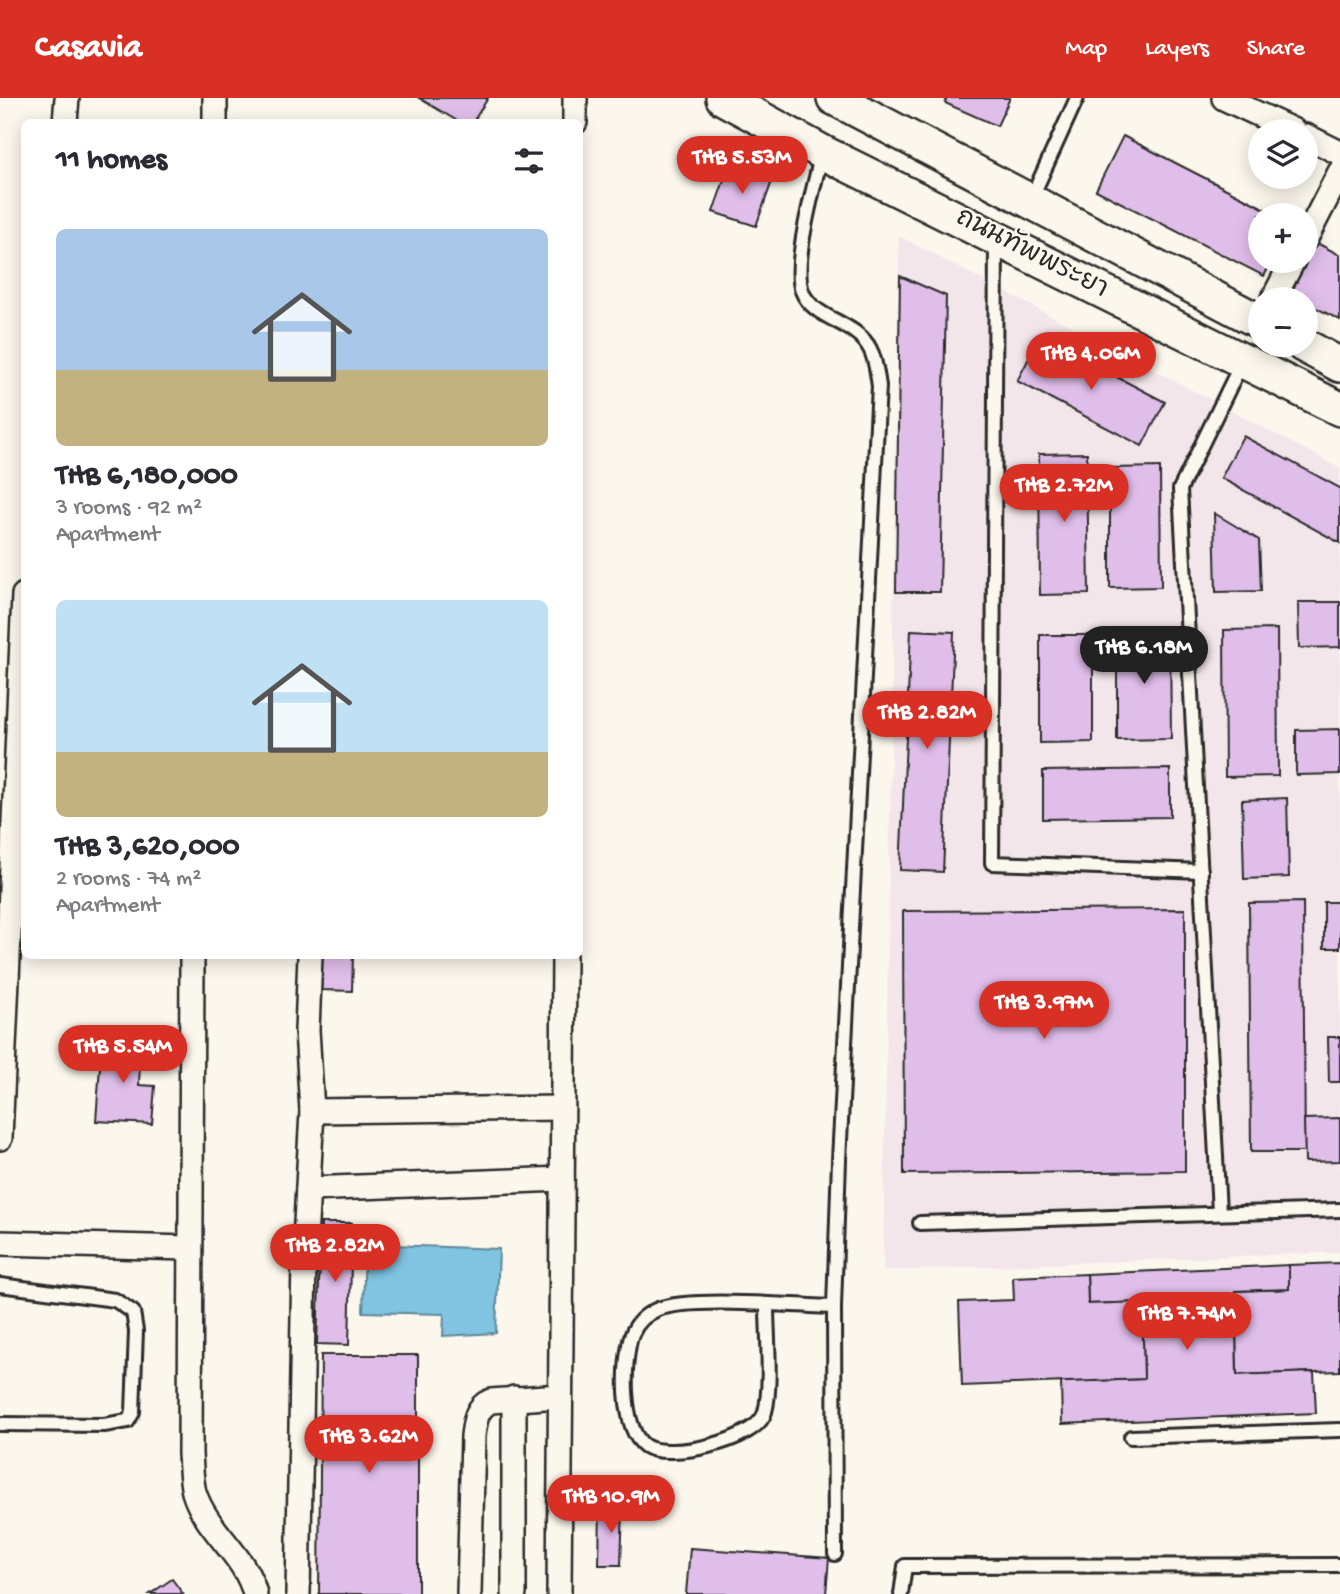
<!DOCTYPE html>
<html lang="en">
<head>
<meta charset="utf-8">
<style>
	body { margin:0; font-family:"Gochi Hand","Playpen Sans Thai",sans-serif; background:#f7f7f7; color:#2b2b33; height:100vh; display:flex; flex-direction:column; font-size:26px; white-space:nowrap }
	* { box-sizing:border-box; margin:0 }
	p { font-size:23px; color:#7c7c81 }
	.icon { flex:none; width:38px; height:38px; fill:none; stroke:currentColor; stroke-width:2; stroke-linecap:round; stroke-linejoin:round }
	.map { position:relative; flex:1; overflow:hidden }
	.panel { position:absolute; left:21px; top:21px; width:562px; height:840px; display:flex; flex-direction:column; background:#fff; border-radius:10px; box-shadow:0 4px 18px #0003 }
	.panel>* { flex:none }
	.controls { position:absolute; left:1248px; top:21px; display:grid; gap:14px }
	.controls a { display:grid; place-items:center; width:70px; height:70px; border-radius:50%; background:#fff; box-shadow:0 4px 18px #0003; font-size:35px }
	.price { position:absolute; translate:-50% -60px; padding:0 16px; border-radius:24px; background:#d93025; color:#fff; font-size:23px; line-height:46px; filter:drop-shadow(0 2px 4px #0008) }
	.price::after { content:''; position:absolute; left:50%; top:42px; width:21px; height:16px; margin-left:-10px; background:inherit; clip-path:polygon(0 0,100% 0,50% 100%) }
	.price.on { background:#222; color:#fff }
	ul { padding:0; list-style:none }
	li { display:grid; align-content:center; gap:14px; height:371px; padding:0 35px }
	li span { display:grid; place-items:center; height:217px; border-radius:10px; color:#555 }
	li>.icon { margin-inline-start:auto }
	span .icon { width:126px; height:126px; fill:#fffc; stroke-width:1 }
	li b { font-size:30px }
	h2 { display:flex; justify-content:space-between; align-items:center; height:84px; padding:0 35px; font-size:30px }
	header { display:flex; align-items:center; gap:42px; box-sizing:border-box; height:98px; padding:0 35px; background:#d93025; color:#fff }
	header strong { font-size:33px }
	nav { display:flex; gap:38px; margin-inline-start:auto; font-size:24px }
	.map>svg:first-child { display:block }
	.built { fill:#f3e6eb }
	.water { fill:#80c4e1; stroke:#5e8798; stroke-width:2 }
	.building { fill:#e0beea; stroke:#2b2b2b; stroke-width:2 }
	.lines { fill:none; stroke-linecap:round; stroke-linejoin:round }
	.lane-casing { stroke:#2b2b2b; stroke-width:18 }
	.street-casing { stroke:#2b2b2b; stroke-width:28 }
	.secondary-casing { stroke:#2b2b2b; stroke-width:38 }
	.lane { stroke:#fbf7ec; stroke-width:12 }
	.street { stroke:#fbf7ec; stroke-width:23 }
	.secondary { stroke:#fbf7ec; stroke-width:33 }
	.labels { text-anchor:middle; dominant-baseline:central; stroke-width:5; stroke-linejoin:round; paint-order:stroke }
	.street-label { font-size:26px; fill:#2b2b2b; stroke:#fbf7ec }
</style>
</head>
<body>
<header>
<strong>Casavia</strong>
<nav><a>Map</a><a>Layers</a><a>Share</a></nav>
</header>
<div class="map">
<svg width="1340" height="1496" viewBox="0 0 1340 1496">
	<rect width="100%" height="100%" fill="#fbf7ec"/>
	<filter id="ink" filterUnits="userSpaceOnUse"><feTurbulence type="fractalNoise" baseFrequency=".0143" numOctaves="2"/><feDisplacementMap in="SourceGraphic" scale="14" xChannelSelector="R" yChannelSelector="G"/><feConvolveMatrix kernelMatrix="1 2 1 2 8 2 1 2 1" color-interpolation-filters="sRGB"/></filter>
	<g filter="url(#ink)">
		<path class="built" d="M899,138L1340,370V1154L883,1173Z"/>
		<path class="water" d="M365,1146L499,1151L496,1235L443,1238L444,1216L363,1214Z"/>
		<g class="building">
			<path d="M419,0H488L473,24H459Z"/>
			<path d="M947,0H1010L997,28L945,5Z"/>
			<path d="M1123,38L1277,117H1260V163H1272L1264,178L1096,92Z"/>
			<path d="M729,68L772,83L756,128L713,114Z"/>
			<path d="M1313,143L1340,157V222L1306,205V201L1288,196Z"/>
			<path d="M900,178L946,198L940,494H896Z"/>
			<path d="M1040,239L1165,304L1142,348L1017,283Z"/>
			<path d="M1243,338L1340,390V445L1221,380Z"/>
			<path d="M1087,355L1089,496L1040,497L1039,356Z"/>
			<path d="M1160,369L1161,489L1110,490V370Z"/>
			<path d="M1214,415L1259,442L1261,493L1216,494Z"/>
			<path d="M1298,504H1340V549L1299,550Z"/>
			<path d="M1277,531L1278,678L1225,679L1224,532Z"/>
			<path d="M911,532L954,534L943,774L900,772Z"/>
			<path d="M1117,535H1170L1171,641L1117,642Z"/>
			<path d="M1040,537H1093V644L1040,645Z"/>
			<path d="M1340,631V676L1296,677V632Z"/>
			<path d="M1170,671V719L1043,721V673Z"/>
			<path d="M1287,700L1289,779L1244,781L1242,702Z"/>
			<path d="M1303,804L1305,1054H1251L1249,805Z"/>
			<rect x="1324" y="804" width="16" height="46"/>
			<path d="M1185,811V1073L904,1076L903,813Z"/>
			<path d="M322,858H353L352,893L321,892Z"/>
			<path d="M1328,939H1340V984H1329Z"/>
			<path d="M102,940L141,943L139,987L155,988L152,1026L96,1023Z"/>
			<path d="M1340,1020V1063L1305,1064L1304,1021Z"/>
			<path d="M321,1125H352L349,1247L317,1246Z"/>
			<path d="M1340,1165V1273L1237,1277L1235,1193L1289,1191V1167Z"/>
			<path d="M1289,1167V1191L1235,1193L1237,1277L1314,1274L1316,1315L1062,1326L1061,1284L1144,1281L1142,1204L1088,1206L1087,1176Z"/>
			<path d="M1087,1176L1088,1206L1142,1204L1144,1281L962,1288L959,1204L1014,1202L1013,1179Z"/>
			<path d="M321,1257H418V1496H319Z"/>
			<path d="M600,1407L623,1408L621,1467H599Z"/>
			<path d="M690,1450L829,1460L826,1496H686Z"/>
			<path d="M172,1481L183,1496H150Z"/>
		</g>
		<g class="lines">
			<g class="lane-casing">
				<g id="lane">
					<path d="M822,54C815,86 792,165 802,193C813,222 856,223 870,251C876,262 877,276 879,288L839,1062L834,1209L835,1456"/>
					<path d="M1031,101L1077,0"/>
					<path d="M996,142L992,765L1201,773"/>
					<path d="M1219,1114L1180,391L1242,264"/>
					<path d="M920,1125L1340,1112"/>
					<path d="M0,1187L115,1202L133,1214L136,1233L133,1314L128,1323L104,1327L0,1326"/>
					<path d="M767,1208C767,1236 772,1288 765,1314C758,1343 667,1363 645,1348C621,1331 623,1261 632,1236C637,1224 646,1216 658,1211C692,1198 793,1208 834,1209"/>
					<path d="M1131,1339L1340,1332"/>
					<path d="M901,1496L905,1468L1340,1467"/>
				</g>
			</g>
			<g class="street-casing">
				<g id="street">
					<path d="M1224,0L1294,33"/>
					<path d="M65,24L67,0"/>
					<path d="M215,24V0"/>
					<path d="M575,24V0"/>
					<path d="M1306,38L1340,55"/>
					<path d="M1306,140L1340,74"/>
					<path d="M1273,201L1293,163"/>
					<path d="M192,858L190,1356C191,1368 191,1383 194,1394C206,1433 245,1456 255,1496"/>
					<path d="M312,1013L562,1010"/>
					<path d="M0,1040L24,497"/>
					<path d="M308,1091L562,1081"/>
					<path d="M0,1145L189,1150"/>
					<path d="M514,1300V1496"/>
					<path d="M298,1496L304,1162L312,1013L307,932L310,858"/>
					<path d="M469,1496L473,1338C475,1323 476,1309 491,1303L559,1298"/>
					<path d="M559,1496L564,858"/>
				</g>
			</g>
			<g class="secondary-casing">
				<g id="secondary">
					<path d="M723,0L822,54L1340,311"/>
					<path d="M834,0L1260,224"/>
					<path d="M1303,247L1340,267"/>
				</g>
			</g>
			<use href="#lane" class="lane"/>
			<use href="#street" class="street"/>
			<use href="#secondary" class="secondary"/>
		</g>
	</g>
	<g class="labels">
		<g class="street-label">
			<text transform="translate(1031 157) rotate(27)">ถนนทัพพระยา</text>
		</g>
	</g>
</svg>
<div class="controls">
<a><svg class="icon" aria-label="layers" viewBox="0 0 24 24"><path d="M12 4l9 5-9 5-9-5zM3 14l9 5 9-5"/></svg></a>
<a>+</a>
<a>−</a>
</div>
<b class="price" style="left:742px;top:98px">THB 5.53M</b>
<b class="price" style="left:1091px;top:294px">THB 4.06M</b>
<b class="price" style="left:1064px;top:426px">THB 2.72M</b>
<b class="price on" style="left:1144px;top:588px">THB 6.18M</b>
<b class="price" style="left:927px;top:653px">THB 2.82M</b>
<b class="price" style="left:1044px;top:943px">THB 3.97M</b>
<b class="price" style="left:123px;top:987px">THB 5.54M</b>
<b class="price" style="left:335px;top:1186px">THB 2.82M</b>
<b class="price" style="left:1187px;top:1254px">THB 7.74M</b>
<b class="price" style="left:369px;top:1377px">THB 3.62M</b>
<b class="price" style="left:611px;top:1437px">THB 10.9M</b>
<section class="panel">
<h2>11 homes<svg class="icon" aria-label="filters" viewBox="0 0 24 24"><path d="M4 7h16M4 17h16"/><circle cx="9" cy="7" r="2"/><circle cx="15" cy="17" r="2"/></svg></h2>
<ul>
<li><span style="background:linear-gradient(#a9c7e8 65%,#c2b280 0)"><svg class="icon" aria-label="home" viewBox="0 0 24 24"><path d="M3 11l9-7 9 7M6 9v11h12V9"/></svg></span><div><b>THB 6,180,000</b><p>3 rooms · 92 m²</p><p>Apartment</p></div></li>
<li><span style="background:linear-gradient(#bfe0f5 70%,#c2b280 0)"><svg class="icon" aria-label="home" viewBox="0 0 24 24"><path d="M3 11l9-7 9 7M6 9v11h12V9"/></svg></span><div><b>THB 3,620,000</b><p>2 rooms · 74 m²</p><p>Apartment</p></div></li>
</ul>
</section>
</div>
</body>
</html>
